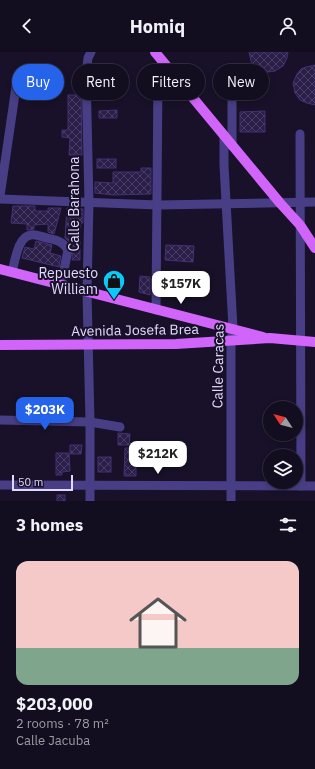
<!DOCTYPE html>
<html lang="en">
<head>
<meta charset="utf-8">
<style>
	body { margin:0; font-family:"IBM Plex Sans",sans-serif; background:#1f1b2c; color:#f1f3f6; height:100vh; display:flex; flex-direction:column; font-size:15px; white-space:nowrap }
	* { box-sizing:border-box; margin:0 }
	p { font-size:13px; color:#9c9ca4 }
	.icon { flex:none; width:22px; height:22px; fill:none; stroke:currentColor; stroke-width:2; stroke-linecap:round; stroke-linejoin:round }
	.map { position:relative; height:449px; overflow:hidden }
	.drawer { display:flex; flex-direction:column; background:#120d1f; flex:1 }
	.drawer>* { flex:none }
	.banner { position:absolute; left:12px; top:12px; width:291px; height:36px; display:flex; gap:8px }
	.needle { width:26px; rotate:306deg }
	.buttons { position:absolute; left:263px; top:349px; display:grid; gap:8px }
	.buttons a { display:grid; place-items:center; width:40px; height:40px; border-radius:50%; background:#120d1f; box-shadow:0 2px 6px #0003,0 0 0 1px #312d3d; font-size:20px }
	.scale { position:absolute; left:12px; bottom:10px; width:61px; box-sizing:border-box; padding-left:4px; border:2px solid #e2dafe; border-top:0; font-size:11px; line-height:14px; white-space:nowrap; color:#e2dafe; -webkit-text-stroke:3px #181129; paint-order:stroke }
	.price { position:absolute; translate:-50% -34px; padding:0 9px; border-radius:8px; background:#fff; color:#222; font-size:13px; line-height:26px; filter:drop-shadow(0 1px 2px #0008) }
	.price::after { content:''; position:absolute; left:50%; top:24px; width:12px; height:9px; margin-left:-6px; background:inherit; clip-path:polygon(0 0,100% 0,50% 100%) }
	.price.selected { background:#2563eb; color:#fff }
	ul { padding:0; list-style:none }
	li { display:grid; align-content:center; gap:8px; height:212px; padding:0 16px }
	li span { display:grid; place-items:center; height:124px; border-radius:12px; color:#555 }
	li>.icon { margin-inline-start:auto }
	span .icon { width:72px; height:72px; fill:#fffc; stroke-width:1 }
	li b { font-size:17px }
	h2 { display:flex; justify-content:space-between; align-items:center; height:48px; padding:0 16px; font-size:17px }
	.pill { padding:0 14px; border-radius:18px; background:#120d1f; box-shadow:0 2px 6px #0003,0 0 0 1px #312d3d; font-size:14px; line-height:36px }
	.pill.selected { background:#2563eb; color:#fff }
	header { display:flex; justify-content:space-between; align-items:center; height:52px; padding:0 16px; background:#120d1f; font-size:18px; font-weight:700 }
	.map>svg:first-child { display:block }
	.building { fill:url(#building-cross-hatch); stroke:#453174 }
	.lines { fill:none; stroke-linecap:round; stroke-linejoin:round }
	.minor { stroke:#483e86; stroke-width:9 }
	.major { stroke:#d165fa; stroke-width:10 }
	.labels { text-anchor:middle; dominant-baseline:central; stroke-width:4; stroke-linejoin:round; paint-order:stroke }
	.street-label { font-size:14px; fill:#e2dafe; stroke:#181129 }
	.poi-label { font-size:14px; fill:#e2dafe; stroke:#181129; text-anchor:end }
</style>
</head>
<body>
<header><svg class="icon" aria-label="back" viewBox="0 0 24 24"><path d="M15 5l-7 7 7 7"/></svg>Homiq<svg class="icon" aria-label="person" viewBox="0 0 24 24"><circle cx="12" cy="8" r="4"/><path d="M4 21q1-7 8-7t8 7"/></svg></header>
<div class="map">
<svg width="315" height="449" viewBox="0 0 315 449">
	<defs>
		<pattern id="building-cross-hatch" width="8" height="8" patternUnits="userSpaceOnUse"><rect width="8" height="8" fill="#2b1e49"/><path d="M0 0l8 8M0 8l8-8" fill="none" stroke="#493e64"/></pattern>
	</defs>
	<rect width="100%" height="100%" fill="#181129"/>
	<g class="building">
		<path d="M249,0H288L287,6L283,14L275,19L268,20L260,18L253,13L251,9Z"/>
		<path d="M315,13V53L307,51L300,48L295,41L293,31L297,22L301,17L306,15Z"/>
		<path d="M68,43H81L82,103H69L70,86L62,85V78H68Z"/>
		<path d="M117,58V66H99V59Z"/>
		<path d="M265,59V80H240V60Z"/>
		<rect x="97" y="107" width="19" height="9"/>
		<path d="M141,116H151V142L113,143L95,141V130L113,131V120H141Z"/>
		<path d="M13,154H35V159H48V156H61L54,182L48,180V172L34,173V177L28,178H27V172L11,171Z"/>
		<path d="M67,156L83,157V171H81L80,180V208H72L73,195L71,191L65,186Z"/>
		<path d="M36,189L52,193L50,201L61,204L59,215L22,206L25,195L34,197Z"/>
		<path d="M166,193L194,194L193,210L165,208Z"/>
		<path d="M140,224L150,225V243L139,240Z"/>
		<path d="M118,381L130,382L129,393H118Z"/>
		<path d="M70,393H82L81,402H70Z"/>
		<path d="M125,396H134V402H136V424H124Z"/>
		<path d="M56,401H69L70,419L62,420V423H56Z"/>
		<rect x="98" y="405" width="13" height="15"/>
		<rect x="57" y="443" width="8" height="6"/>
	</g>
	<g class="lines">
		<g class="minor">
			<path d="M232,28V94"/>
			<path d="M300,82L301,434"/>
			<path d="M224,84V113L233,276L231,289V449"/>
			<path d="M0,144L16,35"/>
			<path d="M0,147L158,153L315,150"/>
			<path d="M12,220C15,209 18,184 31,183C36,182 42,185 47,186C56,188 63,189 68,198L61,233"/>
			<path d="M156,258L158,25L161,19L167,15"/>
			<path d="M0,368L90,370L120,375"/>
			<path d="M0,433L315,434"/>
			<path d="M90,449V370L87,240L89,150L86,21L88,6L91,0"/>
		</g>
		<g class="major">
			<path d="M155,0L280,151L300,173L315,196"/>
			<path d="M0,217L263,285"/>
			<path d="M0,293L176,292L270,286L315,290"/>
		</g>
	</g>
	<defs>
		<g id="shop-pin" transform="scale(1.15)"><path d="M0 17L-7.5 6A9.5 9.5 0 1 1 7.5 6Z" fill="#0dc9f7" stroke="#181129"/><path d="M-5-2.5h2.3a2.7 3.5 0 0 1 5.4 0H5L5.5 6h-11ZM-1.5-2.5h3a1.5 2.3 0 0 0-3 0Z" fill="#111"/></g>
	</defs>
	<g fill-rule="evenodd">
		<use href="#shop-pin" x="114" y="229"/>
	</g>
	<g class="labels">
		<g class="street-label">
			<text transform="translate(74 152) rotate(-90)">Calle Barahona</text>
			<text transform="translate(135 278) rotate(-1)">Avenida Josefa Brea</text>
			<text transform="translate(218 314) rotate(-89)">Calle Caracas</text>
		</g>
		<g class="poi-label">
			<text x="98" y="221">Repuesto<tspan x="98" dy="16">William</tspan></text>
		</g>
	</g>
</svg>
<div class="buttons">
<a><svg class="needle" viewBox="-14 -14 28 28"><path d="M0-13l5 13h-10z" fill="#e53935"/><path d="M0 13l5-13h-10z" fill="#9c9ca4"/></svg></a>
<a><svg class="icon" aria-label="layers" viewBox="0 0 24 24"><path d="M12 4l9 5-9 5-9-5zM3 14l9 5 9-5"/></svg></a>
</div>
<div class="scale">50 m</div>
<b class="price" style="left:181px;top:253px">$157K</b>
<b class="price selected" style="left:45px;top:379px">$203K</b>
<b class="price" style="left:158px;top:423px">$212K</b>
<div class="banner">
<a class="pill selected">Buy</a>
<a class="pill">Rent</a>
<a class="pill">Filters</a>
<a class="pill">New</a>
</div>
</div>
<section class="drawer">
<h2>3 homes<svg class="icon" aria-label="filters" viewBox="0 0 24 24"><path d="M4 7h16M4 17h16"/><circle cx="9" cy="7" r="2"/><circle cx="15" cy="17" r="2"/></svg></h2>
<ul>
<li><span style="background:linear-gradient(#f6c9c9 70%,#7fa58c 0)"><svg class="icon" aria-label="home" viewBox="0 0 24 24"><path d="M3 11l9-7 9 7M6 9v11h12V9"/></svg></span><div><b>$203,000</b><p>2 rooms · 78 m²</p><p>Calle Jacuba</p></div></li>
</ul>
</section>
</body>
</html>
